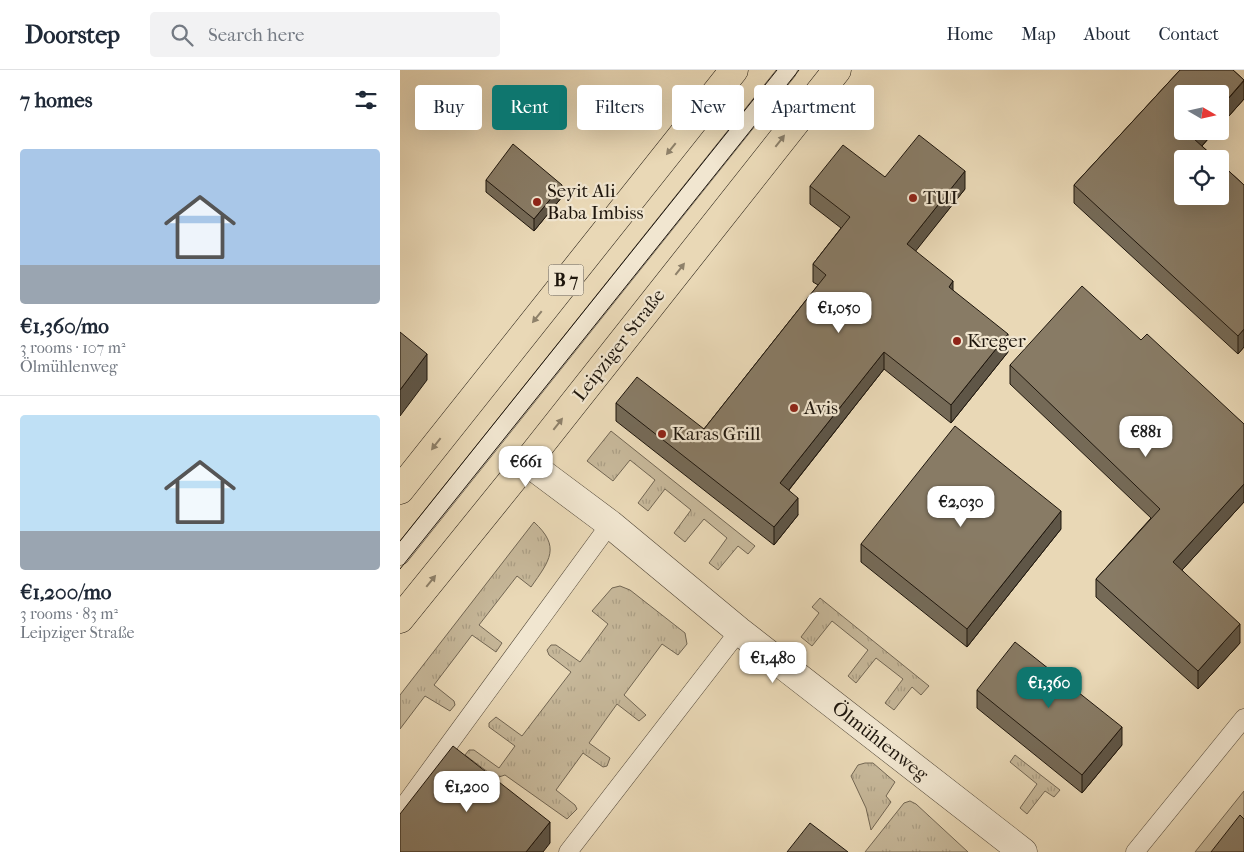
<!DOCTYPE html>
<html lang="en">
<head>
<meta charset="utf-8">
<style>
	body { margin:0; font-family:"IM FELL French Canon",serif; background:#f2f2f3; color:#1f2937; height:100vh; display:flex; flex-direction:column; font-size:19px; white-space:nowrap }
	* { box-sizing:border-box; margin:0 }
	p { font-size:16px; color:#747a83 }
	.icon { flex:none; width:28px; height:28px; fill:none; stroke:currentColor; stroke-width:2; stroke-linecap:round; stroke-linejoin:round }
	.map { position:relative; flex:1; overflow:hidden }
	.panel { display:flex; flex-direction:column; background:#fff; width:400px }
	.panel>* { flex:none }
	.top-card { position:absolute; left:15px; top:15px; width:475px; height:45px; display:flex; gap:10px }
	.needle { width:32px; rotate:99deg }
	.tools { position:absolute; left:774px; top:15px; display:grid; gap:10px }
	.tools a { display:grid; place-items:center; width:55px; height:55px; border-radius:5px; background:#fff; box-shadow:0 5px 20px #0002; font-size:25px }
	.price { position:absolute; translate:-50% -42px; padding:0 11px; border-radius:10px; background:#fff; color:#222; font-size:16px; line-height:32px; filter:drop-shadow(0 1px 2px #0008) }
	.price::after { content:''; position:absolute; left:50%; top:30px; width:15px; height:11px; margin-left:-8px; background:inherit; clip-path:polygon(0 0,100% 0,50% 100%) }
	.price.active { background:#0f766e; color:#fff }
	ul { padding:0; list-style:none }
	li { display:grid; align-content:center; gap:10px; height:265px; padding:0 20px }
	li+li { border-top:1px solid #e0e1e3 }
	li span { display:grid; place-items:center; height:155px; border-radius:5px; color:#555 }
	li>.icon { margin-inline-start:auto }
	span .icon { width:90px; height:90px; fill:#fffc; stroke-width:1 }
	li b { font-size:21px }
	h2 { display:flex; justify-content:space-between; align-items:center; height:60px; padding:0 20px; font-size:21px }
	.pill { padding:0 18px; border-radius:5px; background:#fff; box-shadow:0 5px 20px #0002; font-size:18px; line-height:45px }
	.pill.active { background:#0f766e; color:#fff }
	header { display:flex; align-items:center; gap:30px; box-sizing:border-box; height:70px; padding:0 25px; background:#fff; border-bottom:1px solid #e0e1e3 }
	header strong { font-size:24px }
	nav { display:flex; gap:28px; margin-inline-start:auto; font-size:18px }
	.search { width:350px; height:45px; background:#f2f2f3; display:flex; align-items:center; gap:12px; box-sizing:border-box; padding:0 18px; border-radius:5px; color:#747a83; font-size:19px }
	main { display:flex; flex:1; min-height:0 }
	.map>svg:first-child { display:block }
	.grass { fill:url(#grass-tufts); stroke:#726653 }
	.garden { fill:#c6b799; stroke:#726653 }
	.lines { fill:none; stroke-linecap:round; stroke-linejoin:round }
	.service-casing { stroke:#514637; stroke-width:19 }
	.minor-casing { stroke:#514637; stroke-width:29 }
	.primary-casing { stroke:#1e160d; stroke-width:29 }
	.service { stroke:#f1e6d0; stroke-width:18 }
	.minor { stroke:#f1e6d0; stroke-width:28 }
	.primary { stroke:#e9d8b6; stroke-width:28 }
	.tram { stroke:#1e160d; stroke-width:1 }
	.wall { fill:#756a57; stroke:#1e160d }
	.shaded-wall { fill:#5f5647; stroke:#1e160d }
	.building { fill:#887b65; stroke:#1e160d }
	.oneway { fill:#8e816a }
	.poi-dot { fill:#8f2418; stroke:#f1e6d0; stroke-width:2 }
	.labels { text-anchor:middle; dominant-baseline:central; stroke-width:4.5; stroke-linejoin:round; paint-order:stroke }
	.shield { fill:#f1e6d0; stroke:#5d5448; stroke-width:1 }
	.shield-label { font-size:18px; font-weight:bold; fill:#1e160d }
	.poi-label { font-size:19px; fill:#1e160d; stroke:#f1e6d0; text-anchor:start }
	.street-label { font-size:19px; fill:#1e160d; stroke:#f1e6d0 }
</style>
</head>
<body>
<header>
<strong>Doorstep</strong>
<div class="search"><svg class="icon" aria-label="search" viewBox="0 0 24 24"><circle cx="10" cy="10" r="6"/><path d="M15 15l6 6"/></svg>Search here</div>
<nav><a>Home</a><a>Map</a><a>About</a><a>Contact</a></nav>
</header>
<main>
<section class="panel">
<h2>7 homes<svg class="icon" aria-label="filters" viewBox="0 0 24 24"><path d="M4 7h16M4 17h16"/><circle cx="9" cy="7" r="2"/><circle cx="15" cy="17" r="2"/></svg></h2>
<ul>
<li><span style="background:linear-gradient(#a9c7e8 75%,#9aa5b1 0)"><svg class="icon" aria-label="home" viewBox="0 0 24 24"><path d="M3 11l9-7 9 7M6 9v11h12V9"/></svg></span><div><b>€1,360/mo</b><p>3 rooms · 107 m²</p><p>Ölmühlenweg</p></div></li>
<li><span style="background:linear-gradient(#bfe0f5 75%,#9aa5b1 0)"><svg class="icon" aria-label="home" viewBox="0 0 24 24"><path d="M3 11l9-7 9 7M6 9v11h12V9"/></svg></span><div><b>€1,200/mo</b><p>3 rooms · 83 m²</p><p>Leipziger Straße</p></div></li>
</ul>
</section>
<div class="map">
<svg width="844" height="782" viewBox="0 0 844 782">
	<defs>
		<pattern id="grass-tufts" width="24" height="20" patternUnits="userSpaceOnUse" patternTransform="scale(1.25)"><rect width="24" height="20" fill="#c6b799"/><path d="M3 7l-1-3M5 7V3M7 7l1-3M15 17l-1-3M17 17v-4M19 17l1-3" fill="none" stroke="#aa9d83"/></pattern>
	</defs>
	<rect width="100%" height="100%" fill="#e9d8b6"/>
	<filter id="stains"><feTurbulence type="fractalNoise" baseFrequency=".004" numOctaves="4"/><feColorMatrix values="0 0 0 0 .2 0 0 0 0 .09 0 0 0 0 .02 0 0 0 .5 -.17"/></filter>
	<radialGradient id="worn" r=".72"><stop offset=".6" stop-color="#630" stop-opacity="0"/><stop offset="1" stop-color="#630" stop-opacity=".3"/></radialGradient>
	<g class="grass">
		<path d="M211,361L355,476L348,484L338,476L318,500L309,493L327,468L304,449L285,472L274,463L291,440L265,419L248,441L238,433L255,410L230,390L213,411L187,391Z"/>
		<path d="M134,452C161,477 150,490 131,517L117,506L79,555L102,573L96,582L72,565L34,615L54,631L55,635L50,641L25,626L0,659V625Z"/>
		<path d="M220,516L230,520L285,563L287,574L278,585L262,574L224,625L246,645L239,651L217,634L189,673L210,688L207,696L203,697L183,683L156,720L175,735L177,739L167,749L105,705L96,708L65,685L69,680H74L99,698L115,676L89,657V653L96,647L122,666L171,602L149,585L147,580L151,575H156L180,592L208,554L192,541L212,518Z"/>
		<path d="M420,528L529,616L521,625L512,617L494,640L485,633L503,609L476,588L456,613L448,606L468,580L432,551L412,576L401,567L419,543L412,537Z"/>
		<path d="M615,685L660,720L654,727L645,721L627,744L620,738L637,714L610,692Z"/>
		<path d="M465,693H473L495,712L486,726L491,732L471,760L466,738L451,706L458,695Z"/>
		<path d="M510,731L516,734L568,782H465L504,733Z"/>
	</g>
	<path class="garden" d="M844,721V782H795Z"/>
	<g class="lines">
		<g class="service-casing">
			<g id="service">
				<path d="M0,486L388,0"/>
				<path d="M0,741L210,454"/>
				<path d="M168,782L339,561"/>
				<path d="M735,782L844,648"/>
			</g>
		</g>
		<g class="minor-casing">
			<path id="minor" d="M127,392L210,454L339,561L623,782"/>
		</g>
		<g class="primary-casing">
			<g id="primary">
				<path d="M0,420L334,0"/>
				<path d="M0,549L127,392L437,0"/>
			</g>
		</g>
		<use href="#service" class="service"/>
		<use href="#minor" class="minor"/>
		<use href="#primary" class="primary"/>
		<g class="tram">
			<path d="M0,471L377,0"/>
			<path d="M0,499L399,0"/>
		</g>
	</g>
	<g class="wall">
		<path d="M780,0H833L844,10V29L820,56V24H782V61H815L802,76L816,89H782V126H820V93L844,115V277L838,284L674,133V115Z"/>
		<path d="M485,107L565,119L515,181L553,220L608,282L551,353L484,299L389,420L398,445L374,475L216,351V333L304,359L418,215L413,212V194L441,158L410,134V116Z"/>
		<path d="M86,110L162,127L134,161L86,122Z"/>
		<path d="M741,270L844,354V432L782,500L840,573L798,619L696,527V509L751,448L610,314V295Z"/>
		<path d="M661,459L567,577L461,492V474Z"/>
		<path d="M577,620L722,675L682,723L577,638Z"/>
	</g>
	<g class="shaded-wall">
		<path d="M844,11V29L820,56V38Z"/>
		<path d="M799,61H815L793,86V68Z"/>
		<path d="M565,101V119L507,192V174Z"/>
		<path d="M162,115V127L134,161V149Z"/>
		<path d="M553,211V228L549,217Z"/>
		<path d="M844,259V277L838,284V266Z"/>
		<path d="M608,264V282L551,353V335Z"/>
		<path d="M484,282V299L380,431V413Z"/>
		<path d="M27,284V310L0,346V320Z"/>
		<path d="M844,414V432L773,510V492Z"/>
		<path d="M398,428V445L374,475V457Z"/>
		<path d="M661,441V459L567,577V559Z"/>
		<path d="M840,554V573L798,619V601Z"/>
		<path d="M722,657V675L682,723V705Z"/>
		<path d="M150,752V773L143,782H126Z"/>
	</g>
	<g class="building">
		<path d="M780,0H833L844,10L820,38V24H782V61H799L793,68L816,89H782V126H820V93L844,115V259L838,266L674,115Z"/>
		<path d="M519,65L565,101L507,174L553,211L549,217L608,264L551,335L484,282L380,413L398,428L374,457L216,333L237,307L304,359L426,205L413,194L450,147L410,116L443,75L485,107Z"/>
		<path d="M113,74L162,115L134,149L86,110Z"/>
		<path d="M682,216L741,270L747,264L844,354V414L773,492L840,554L798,601L696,509L760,439L610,295Z"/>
		<path d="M0,262L27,284L0,320Z"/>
		<path d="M555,356L661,441L567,559L461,474Z"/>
		<path d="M615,572L722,657L682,705L577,620Z"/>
		<path d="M53,676L150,752L126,782H0V744Z"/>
		<path d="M840,745L844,749V782H811Z"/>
		<path d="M410,753L448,782H387Z"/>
	</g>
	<defs><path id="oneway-solid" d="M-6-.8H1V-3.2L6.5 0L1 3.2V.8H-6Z" transform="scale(1.25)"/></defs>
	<g class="oneway">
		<use href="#oneway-solid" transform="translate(380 71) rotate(-52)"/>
		<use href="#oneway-solid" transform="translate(271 79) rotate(129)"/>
		<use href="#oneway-solid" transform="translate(280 199) rotate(-52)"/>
		<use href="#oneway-solid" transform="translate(137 247) rotate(129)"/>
		<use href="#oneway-solid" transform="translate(158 354) rotate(-52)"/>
		<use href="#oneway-solid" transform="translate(36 374) rotate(128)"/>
		<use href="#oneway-solid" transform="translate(31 511) rotate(-51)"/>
	</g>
	<g class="poi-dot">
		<circle cx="513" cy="128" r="5"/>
		<circle cx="137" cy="132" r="5"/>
		<circle cx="557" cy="271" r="5"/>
		<circle cx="394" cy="338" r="5"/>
		<circle cx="262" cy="364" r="5"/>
	</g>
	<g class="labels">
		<rect class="shield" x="148.5" y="194.5" width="35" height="31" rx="4"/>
		<g class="shield-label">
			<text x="166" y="210">B 7</text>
		</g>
		<g class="poi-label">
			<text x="147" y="121">Seyit Ali<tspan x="147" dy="22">Baba Imbiss</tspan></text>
			<text x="523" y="128">TUI</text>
			<text x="567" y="271">Kreger</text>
			<text x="404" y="338">Avis</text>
			<text x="272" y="364">Karas Grill</text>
		</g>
		<g class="street-label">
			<text transform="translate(219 275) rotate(-52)">Leipziger Straße</text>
			<text transform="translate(480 671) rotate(38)">Ölmühlenweg</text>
		</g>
	</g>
	<rect width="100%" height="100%" filter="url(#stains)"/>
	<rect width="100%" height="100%" fill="url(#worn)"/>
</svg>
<div class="tools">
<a><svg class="needle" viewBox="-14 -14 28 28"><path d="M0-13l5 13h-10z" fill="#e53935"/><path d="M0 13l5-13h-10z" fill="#747a83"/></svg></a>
<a><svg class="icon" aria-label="locate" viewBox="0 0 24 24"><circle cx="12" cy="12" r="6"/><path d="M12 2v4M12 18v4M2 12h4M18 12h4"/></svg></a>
</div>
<b class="price" style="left:439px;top:264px">€1,050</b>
<b class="price" style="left:746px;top:388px">€881</b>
<b class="price" style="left:126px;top:418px">€661</b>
<b class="price" style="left:561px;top:458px">€2,030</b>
<b class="price" style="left:373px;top:614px">€1,480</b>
<b class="price active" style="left:649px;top:639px">€1,360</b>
<b class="price" style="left:67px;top:743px">€1,200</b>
<div class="top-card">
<a class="pill">Buy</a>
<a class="pill active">Rent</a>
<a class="pill">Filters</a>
<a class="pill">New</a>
<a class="pill">Apartment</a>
</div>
</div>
</main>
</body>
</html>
